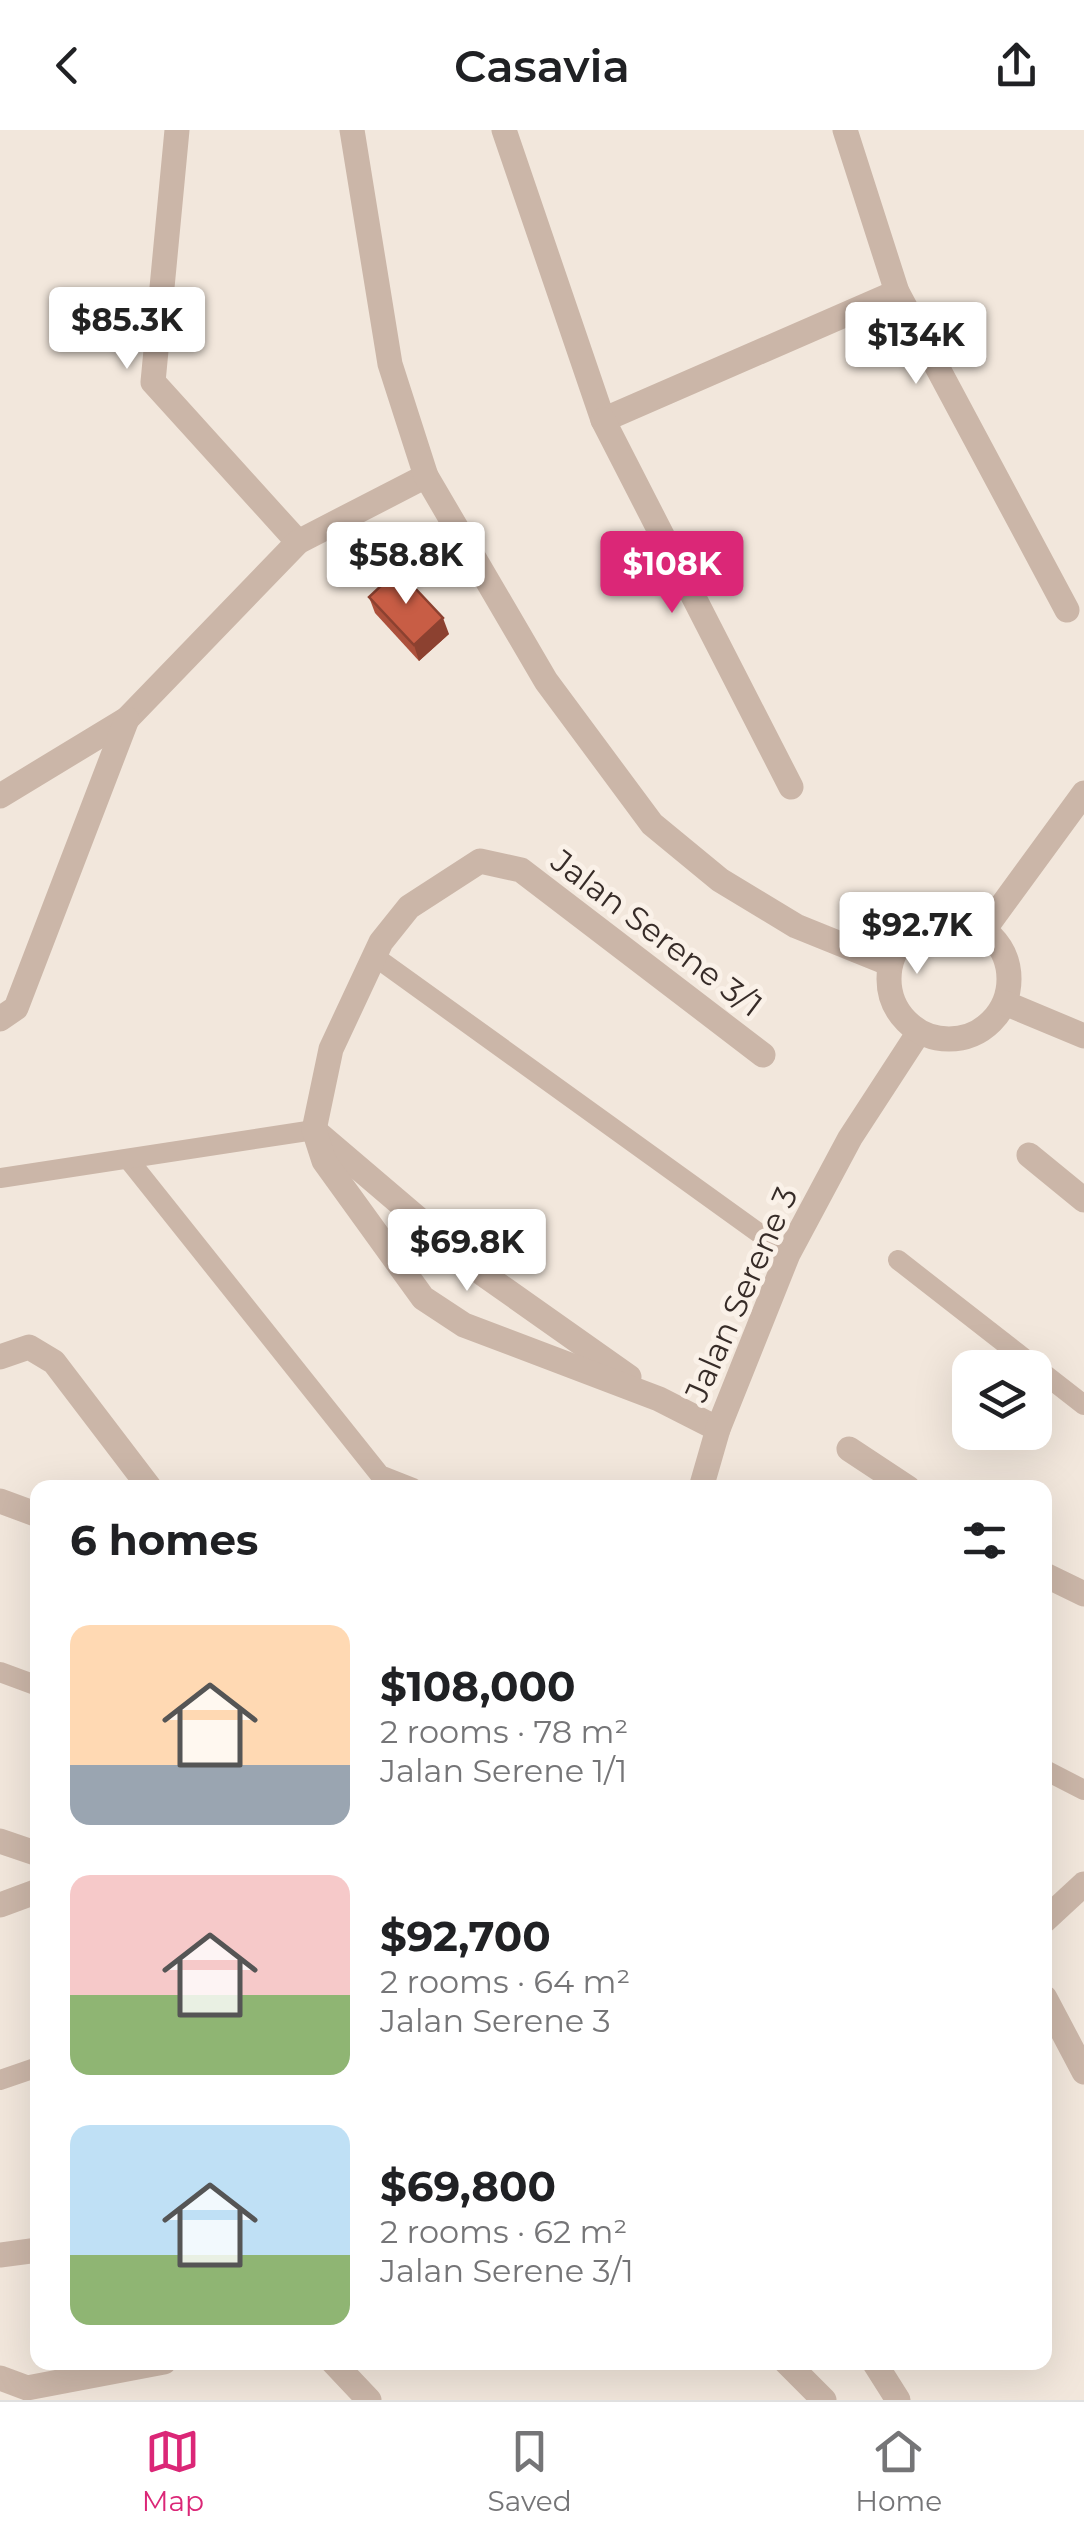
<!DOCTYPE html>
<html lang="en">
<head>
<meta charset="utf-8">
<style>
	body { margin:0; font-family:Montserrat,sans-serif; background:#f6f6f6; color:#202124; height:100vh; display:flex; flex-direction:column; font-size:38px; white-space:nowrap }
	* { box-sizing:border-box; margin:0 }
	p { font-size:32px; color:#757577 }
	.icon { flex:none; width:55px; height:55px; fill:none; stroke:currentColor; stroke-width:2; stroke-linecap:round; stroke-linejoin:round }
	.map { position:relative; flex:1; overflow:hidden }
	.side { position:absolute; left:30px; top:1350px; width:1022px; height:890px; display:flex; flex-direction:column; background:#fff; border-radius:20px; box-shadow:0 10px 40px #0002 }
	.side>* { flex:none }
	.buttons { position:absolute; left:952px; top:1220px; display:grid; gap:20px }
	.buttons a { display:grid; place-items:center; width:100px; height:100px; border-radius:20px; background:#fff; box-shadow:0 10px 40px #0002; font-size:50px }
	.price { position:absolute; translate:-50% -85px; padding:0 22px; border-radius:10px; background:#fff; color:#222; font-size:32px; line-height:65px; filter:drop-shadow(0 2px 5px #0008) }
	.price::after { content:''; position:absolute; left:50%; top:60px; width:30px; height:22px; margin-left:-15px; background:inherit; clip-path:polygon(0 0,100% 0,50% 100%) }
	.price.active { background:#db2777; color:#fff }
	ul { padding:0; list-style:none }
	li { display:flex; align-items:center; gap:30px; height:250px; padding:0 40px }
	li span { display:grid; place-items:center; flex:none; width:280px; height:200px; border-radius:20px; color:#555 }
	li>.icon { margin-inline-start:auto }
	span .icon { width:120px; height:120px; fill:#fffc; stroke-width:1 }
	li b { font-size:42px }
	h2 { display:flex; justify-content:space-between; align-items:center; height:120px; padding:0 40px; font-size:42px }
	header { display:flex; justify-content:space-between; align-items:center; height:130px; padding:0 40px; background:#fff; font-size:45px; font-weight:600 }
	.dock { display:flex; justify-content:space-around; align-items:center; height:140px; border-top:2px solid #e0e0e0; background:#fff; font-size:28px; color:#757577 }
	.dock a { display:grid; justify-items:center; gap:5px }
	.dock .active { color:#db2777 }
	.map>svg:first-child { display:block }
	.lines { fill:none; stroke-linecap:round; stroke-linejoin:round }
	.service { stroke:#cbb6a8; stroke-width:20 }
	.minor { stroke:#cbb6a8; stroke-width:25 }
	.tertiary { stroke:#cbb6a8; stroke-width:25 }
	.wall { fill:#ac503b }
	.shaded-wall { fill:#8c4130 }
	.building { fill:#c85d45; stroke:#8c4130; stroke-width:2.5 }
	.labels { text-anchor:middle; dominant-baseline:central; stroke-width:10; stroke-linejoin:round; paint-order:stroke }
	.street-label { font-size:32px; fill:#372c28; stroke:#faf1e8 }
</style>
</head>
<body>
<header><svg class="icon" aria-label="back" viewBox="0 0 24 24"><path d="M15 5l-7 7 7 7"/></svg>Casavia<svg class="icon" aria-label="share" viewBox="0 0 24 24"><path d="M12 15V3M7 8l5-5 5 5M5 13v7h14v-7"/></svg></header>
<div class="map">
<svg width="1084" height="2270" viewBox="0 0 1084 2270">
	<rect width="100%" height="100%" fill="#f2e7dc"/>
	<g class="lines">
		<g class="service">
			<path d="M374,826L788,1124"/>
			<path d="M128,1029L380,1345L413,1358"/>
			<path d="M0,1048L314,1000"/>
			<path d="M898,1130L1084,1275"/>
			<path d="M0,1542L38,1556"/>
			<path d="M1045,1640L1084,1660"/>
			<path d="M0,1950L38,1937"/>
		</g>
		<g class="minor">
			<path d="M177,0L153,252L298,412"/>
			<path d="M504,0L603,290L897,162"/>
			<path d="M845,0L897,162L1067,480"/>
			<path d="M603,290L791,657"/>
			<path d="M0,666L127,589L298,412L426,346"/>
			<path d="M0,889L16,878L127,589"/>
			<path d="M314,1000L483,1144L629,1247"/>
			<path d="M1029,1025L1084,1070"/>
			<path d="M0,1227L29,1217L54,1232L150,1358"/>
			<path d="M718,1299L659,1269L464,1195L423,1168L324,1031L314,1000L331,919L381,812L409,777L480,731L521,740L763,925"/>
			<path d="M849,1319L908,1358"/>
			<path d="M701,1358L718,1299L788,1124L850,1008L919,902"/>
			<path d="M0,1371L38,1385"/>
			<path d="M1045,1445L1084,1464"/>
			<path d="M0,1711L38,1724"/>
			<path d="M0,1775L38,1761"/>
			<path d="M1045,1790L1084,1754"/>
			<path d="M1045,1868L1084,1942"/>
			<path d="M0,2125L38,2120"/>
			<path d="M333,2232L369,2270"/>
			<path d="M786,2232L824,2270"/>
			<path d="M874,2232L898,2270"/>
			<path d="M0,2248L27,2258L164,2232"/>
		</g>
		<g class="tertiary">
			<path d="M352,0L390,234L426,346L546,551L652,694L720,750L796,796L890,834"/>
			<circle cx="949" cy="849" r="60"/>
			<path d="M984,800L1084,663"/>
			<path d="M1005,873L1084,906"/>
		</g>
	</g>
	<path class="wall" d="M369,467L449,504L419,531L375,483Z"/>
	<path class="shaded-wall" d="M443,488L449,504L419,531L414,515Z"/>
	<path class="building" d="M398,440L443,488L414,515L369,467Z"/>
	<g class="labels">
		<g class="street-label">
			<text transform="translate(657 803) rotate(37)">Jalan Serene 3/1</text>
			<text transform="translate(741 1164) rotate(-66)">Jalan Serene 3</text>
		</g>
	</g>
</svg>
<div class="buttons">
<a><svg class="icon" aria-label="layers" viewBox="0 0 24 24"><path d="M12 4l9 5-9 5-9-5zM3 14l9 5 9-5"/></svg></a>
</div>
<b class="price" style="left:127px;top:242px">$85.3K</b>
<b class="price" style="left:916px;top:257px">$134K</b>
<b class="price" style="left:406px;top:477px">$58.8K</b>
<b class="price active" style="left:672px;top:486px">$108K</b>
<b class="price" style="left:917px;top:847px">$92.7K</b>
<b class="price" style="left:467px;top:1164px">$69.8K</b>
<section class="side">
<h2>6 homes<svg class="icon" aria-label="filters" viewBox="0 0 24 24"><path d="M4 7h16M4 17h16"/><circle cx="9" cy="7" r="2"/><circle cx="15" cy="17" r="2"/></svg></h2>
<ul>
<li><span style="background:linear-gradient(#ffd9b3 70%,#9aa5b1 0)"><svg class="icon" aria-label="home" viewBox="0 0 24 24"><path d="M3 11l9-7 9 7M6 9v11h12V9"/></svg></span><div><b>$108,000</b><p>2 rooms · 78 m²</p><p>Jalan Serene 1/1</p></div></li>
<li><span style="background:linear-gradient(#f6c9c9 60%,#8fb573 0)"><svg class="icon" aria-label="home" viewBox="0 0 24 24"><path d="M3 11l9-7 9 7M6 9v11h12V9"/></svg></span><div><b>$92,700</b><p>2 rooms · 64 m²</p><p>Jalan Serene 3</p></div></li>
<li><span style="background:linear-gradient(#bfe0f5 65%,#8fb573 0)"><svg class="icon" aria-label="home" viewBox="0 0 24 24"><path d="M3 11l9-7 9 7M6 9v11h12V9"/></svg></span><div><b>$69,800</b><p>2 rooms · 62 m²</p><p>Jalan Serene 3/1</p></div></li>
</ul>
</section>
</div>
<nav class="dock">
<a class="active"><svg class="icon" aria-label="map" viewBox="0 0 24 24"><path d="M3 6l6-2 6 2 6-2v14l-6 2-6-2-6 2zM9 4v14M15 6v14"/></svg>Map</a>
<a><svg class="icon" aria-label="saved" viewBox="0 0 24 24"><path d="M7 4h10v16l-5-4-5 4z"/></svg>Saved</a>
<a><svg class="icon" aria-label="home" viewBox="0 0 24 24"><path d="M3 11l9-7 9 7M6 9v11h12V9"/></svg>Home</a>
</nav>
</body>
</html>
